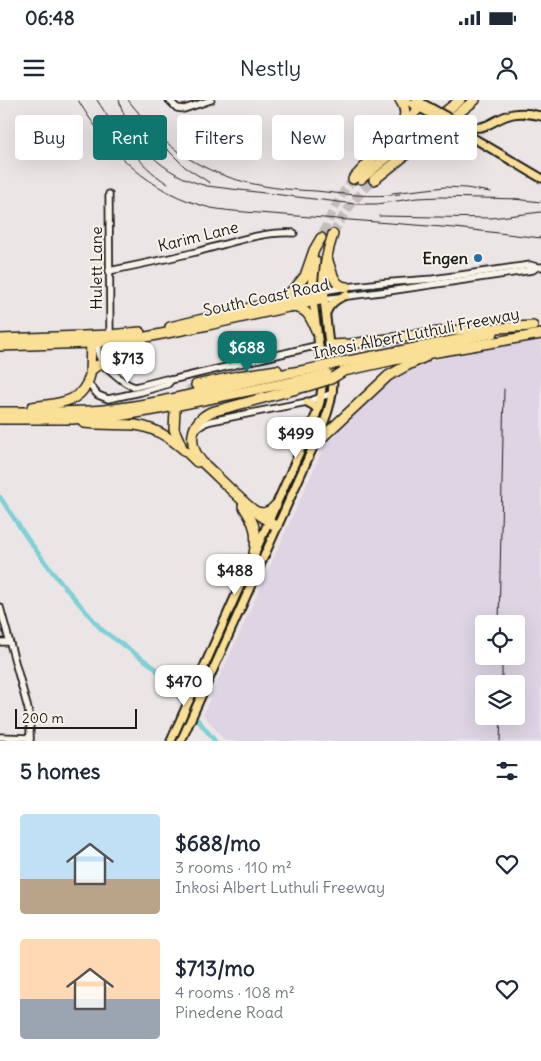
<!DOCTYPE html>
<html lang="en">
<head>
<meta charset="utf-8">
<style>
	body { margin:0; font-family:Delius,sans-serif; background:#f6f6f7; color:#1f2937; height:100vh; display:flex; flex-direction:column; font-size:19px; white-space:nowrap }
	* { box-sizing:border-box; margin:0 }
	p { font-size:16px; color:#747a83 }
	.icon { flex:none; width:28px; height:28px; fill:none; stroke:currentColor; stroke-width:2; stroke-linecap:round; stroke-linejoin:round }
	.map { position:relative; height:641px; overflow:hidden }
	.panel { display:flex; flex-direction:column; background:#fff; flex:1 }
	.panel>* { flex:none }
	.top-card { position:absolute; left:15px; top:15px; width:511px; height:45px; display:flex; gap:10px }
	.controls { position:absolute; left:475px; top:515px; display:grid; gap:10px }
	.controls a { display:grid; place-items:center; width:50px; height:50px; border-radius:5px; background:#fff; box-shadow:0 5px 20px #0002; font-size:25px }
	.scale { position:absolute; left:15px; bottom:12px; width:122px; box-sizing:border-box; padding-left:5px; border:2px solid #1c1c1c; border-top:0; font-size:14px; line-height:18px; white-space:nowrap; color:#1c1c1c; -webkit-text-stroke:4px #f7f3e8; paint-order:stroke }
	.price { position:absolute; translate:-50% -42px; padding:0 11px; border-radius:10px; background:#fff; color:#222; font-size:16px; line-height:32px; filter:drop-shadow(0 1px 2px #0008) }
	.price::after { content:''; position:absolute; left:50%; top:30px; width:15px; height:11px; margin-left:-8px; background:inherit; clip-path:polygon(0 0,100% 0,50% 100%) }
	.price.selected { background:#0f766e; color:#fff }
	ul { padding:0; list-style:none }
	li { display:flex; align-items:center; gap:15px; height:125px; padding:0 20px }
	li span { display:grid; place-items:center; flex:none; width:140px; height:100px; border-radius:5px; color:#555 }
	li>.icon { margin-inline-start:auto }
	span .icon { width:60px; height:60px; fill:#fffc; stroke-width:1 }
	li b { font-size:21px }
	h2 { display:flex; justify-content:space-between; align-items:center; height:60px; padding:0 20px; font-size:21px }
	.pill { padding:0 18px; border-radius:5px; background:#fff; box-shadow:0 5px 20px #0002; font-size:18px; line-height:45px }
	.pill.selected { background:#0f766e; color:#fff }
	.status { display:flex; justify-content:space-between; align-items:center; height:35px; padding:0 25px; background:#fff; direction:ltr }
	.status svg { height:14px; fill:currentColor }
	header { display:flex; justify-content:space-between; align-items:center; height:65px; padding:0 20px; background:#fff; font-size:22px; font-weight:600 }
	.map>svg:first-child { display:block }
	.built { fill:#ded4e3; fill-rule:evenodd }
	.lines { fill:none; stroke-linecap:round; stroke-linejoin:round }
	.canal { stroke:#7fd0d5; stroke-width:4.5 }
	.highway-tunnel { stroke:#c2bdbe; stroke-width:9; stroke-dasharray:9 4.5; stroke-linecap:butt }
	.minor-casing { stroke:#1c1c1c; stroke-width:9 }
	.major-casing { stroke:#1c1c1c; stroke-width:11 }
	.highway-casing { stroke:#1c1c1c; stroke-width:12 }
	.minor { stroke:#f7f3e8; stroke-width:5.5 }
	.major { stroke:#fadf96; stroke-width:7 }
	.highway { stroke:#fadf96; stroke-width:9 }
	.rail { stroke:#1c1c1c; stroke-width:1 }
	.major-bridge-casing { stroke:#1c1c1c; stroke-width:11; stroke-linecap:butt }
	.highway-bridge-casing { stroke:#1c1c1c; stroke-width:12; stroke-linecap:butt }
	.major-bridge { stroke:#fadf96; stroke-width:7 }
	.highway-bridge { stroke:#fadf96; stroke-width:9 }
	.poi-dot { fill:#1f6fb2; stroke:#f7f3e8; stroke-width:2 }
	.labels { text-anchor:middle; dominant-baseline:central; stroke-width:4; stroke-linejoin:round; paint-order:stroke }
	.street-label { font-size:16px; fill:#1c1c1c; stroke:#f7f3e8 }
	.poi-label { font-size:16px; font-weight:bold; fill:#1c1c1c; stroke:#f7f3e8; text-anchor:end }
</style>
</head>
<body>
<div class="status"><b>06:48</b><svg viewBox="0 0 49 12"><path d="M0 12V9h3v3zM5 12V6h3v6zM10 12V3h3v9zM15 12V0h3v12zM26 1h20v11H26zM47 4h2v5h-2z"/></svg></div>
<header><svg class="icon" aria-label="menu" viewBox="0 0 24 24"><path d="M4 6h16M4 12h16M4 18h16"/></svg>Nestly<svg class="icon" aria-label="person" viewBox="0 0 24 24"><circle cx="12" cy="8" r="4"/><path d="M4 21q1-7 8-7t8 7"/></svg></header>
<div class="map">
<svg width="541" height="641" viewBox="0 0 541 641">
	<rect width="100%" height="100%" fill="#ece5e6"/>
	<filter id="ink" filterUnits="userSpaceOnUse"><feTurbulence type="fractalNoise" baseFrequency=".02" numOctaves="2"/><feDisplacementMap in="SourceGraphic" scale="10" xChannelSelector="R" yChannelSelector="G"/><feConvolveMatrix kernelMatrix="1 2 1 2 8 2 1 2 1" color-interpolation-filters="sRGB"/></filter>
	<g filter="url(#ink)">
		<path class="built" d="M541,239V641H225L203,614L336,320L406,270L445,257ZM484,524H516V556H484ZM484,584H516V616H484Z"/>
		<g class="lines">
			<path class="canal" d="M0,397L27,438L57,478L102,530L154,567L215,641"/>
			<g class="highway-tunnel">
				<path d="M323,133C331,114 340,95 353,79"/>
				<path d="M333,134C344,112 357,96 374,80"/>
				<path d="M179,300L186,292L196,285"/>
			</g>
			<g class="minor-casing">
				<g id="minor">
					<path d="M169,0L177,8L184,9L211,0"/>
					<path d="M109,94L110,237"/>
					<path d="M109,171C138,165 167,159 196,152C228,144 261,131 294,133"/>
					<path d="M323,191L347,187L381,183L433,179L530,165L537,167H541"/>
					<path d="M324,199L389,191L533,170L537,167"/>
					<path d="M98,240C98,245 97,251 99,256C102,265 125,285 135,287L166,279L171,280L319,245"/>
					<path d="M88,281L91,287L98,295L108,299L141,292L168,284L171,280"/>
					<path d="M195,330L205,323L211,321L307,302L333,293"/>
					<path d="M0,507L28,609L30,623V641"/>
					<path d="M0,542H9"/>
					<path d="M0,637L30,638"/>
				</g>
			</g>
			<g class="major-casing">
				<g id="major">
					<path d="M405,0L429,13"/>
					<path d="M416,0L431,8"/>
					<path d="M460,24C488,34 490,19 513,14C523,12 532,14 541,16"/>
					<path d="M458,29L541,78"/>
					<path d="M326,213C330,203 337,199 346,195"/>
					<path d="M307,302L314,306L318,310"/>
					<path d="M171,641L316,315L320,302L322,287L321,261L313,201"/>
					<path d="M181,641L323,325C329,310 333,297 333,281L324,199"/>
				</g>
			</g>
			<g class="highway-casing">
				<g id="highway">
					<path d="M400,0C406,8 407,16 401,25"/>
					<path d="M353,79L419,8L420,2"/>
					<path d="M361,79L379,64L460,0"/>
					<path d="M374,80L475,0"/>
					<path d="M327,158C331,168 333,187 347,187"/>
					<path d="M313,198L312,186L315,161"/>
					<path d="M283,199L296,187L305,176L314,150L321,138"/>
					<path d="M293,207C308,209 310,217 316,230"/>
					<path d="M170,227L312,193L323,191"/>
					<path d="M0,239L110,235L140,232"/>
					<path d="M330,245L351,244L446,231L533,226"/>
					<path d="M0,246L91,243L136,239L208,225L324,199C322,176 326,155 333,134"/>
					<path d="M343,262L493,233"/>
					<path d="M91,270L98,265H104"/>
					<path d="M344,271L408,257L541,234"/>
					<path d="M196,285L238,276L277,270"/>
					<path d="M32,307C57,303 82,305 90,275L91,238"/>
					<path d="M175,310L174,329L181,345"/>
					<path d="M0,312C34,312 69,313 103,310C172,303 238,281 306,270"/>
					<path d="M0,319H72L118,316L154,310L307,279"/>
					<path d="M84,323C101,325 118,324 135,325C160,328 180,345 197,362"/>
					<path d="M313,346L388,276L406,266L425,257"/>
					<path d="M243,406C255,423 258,434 254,454"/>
					<path d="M255,411C264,415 270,412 276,405"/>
					<path d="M277,427C249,410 226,384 202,362C187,344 190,322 211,312L308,286"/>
				</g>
			</g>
			<use href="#minor" class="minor"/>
			<use href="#major" class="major"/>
			<use href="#highway" class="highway"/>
			<g class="rail">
				<path d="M78,0C110,53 149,93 211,108C222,110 233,111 245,112L455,128L490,132L541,138"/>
				<path d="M97,0C117,31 136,64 168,84"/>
				<path d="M119,0C131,44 163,75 207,86L355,104H377L417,98L441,97L520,99"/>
				<path d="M128,0C137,11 146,22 155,32C183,60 220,78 259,85C278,89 297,90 316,91C344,94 372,98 400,94"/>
				<path d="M167,49L185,67L210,83"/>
				<path d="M392,93L445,87L466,88L491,92"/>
				<path d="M514,99L541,102"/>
				<path d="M379,116L491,118L541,112"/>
				<path d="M499,524L504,289"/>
				<path d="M502,584V556"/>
				<path d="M500,641L501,616"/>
			</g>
			<g class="major-bridge-casing">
				<g id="major-bridge">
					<path d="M431,8L460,24"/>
					<path d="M429,13L458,29"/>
				</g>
			</g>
			<g class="highway-bridge-casing">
				<g id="highway-bridge">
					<path d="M306,270L343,262"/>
					<path d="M307,279L327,274"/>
					<path d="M308,286L331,279L344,271"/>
				</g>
			</g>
			<use href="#major-bridge" class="major-bridge"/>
			<use href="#highway-bridge" class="highway-bridge"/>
		</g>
	</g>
	<circle class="poi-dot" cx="478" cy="158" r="5"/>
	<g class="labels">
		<g class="street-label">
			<text transform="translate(198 136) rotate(-14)">Karim Lane</text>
			<text transform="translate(96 168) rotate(-90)">Hulett Lane</text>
			<text transform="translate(266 197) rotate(-12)">South Coast Road</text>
			<text transform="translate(416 233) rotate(-11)">Inkosi Albert Luthuli Freeway</text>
		</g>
		<g class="poi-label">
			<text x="468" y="158">Engen</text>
		</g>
	</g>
</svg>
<div class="controls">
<a><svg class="icon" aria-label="locate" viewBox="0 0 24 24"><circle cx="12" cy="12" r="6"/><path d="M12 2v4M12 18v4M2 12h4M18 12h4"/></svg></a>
<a><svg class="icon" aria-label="layers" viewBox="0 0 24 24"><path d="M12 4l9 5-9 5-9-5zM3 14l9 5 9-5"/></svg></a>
</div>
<div class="scale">200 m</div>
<b class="price selected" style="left:247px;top:273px">$688</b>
<b class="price" style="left:128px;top:284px">$713</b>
<b class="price" style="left:296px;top:359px">$499</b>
<b class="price" style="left:235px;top:496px">$488</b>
<b class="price" style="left:184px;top:607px">$470</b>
<div class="top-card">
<a class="pill">Buy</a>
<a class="pill selected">Rent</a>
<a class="pill">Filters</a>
<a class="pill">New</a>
<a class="pill">Apartment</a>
</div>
</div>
<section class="panel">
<h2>5 homes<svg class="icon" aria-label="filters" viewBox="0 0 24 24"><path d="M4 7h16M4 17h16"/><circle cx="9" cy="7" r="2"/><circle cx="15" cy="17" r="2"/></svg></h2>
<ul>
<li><span style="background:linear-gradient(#bfe0f5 65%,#b9a48a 0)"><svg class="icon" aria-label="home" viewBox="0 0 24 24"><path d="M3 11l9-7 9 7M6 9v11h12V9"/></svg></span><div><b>$688/mo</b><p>3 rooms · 110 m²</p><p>Inkosi Albert Luthuli Freeway</p></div><svg class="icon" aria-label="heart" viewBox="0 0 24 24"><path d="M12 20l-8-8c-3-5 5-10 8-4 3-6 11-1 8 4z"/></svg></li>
<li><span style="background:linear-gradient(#ffd9b3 60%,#9aa5b1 0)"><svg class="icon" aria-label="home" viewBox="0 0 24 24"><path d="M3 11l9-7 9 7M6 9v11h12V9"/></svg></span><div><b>$713/mo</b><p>4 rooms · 108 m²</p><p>Pinedene Road</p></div><svg class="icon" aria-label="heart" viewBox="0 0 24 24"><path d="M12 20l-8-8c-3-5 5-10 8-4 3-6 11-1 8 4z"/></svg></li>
</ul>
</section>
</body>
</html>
